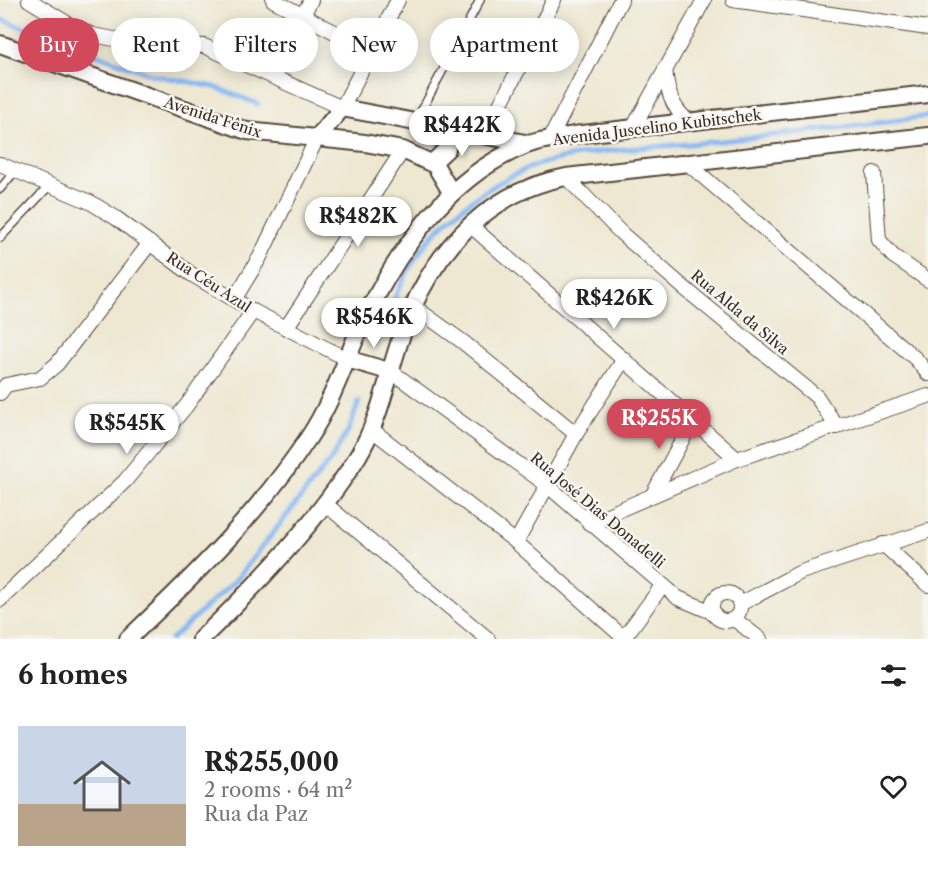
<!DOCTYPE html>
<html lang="en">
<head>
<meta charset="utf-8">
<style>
	body { margin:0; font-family:"Libre Caslon Text",serif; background:#f2f2f2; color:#222; height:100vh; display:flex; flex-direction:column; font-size:22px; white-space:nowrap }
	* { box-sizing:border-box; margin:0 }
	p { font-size:20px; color:#767676 }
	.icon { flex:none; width:33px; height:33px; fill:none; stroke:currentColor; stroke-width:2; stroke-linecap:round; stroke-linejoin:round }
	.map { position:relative; height:639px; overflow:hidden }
	.details { display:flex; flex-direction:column; background:#fff; flex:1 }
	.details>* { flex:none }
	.guide { position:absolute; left:18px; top:18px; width:600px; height:54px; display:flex; gap:12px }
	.price { position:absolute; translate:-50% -51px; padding:0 14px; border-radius:21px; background:#fff; color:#222; font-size:20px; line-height:39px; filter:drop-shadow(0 2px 3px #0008) }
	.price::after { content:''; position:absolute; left:50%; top:36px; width:18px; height:14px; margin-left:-9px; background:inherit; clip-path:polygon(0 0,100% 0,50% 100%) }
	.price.selected { background:#d1495b; color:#fff }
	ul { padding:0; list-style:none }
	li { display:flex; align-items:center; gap:18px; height:150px; padding:0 18px }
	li+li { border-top:2px solid #e0e0e0 }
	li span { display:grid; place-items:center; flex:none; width:168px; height:120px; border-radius:0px; color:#555 }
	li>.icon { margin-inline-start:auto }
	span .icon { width:72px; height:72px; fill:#fffc; stroke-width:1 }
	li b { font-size:26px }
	h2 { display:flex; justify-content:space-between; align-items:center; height:72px; padding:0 18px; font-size:26px }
	.pill { padding:0 21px; border-radius:27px; background:#fff; box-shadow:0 3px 15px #0003; font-size:21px; line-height:54px }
	.pill.selected { background:#d1495b; color:#fff }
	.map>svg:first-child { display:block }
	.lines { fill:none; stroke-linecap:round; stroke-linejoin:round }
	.stream { stroke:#87b8f3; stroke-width:5 }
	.service-casing { stroke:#564639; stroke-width:10 }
	.minor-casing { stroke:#564639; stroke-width:16 }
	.tertiary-casing { stroke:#564639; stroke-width:20 }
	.service { stroke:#fff; stroke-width:7 }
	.minor { stroke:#fff; stroke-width:14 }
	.tertiary { stroke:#fff; stroke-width:16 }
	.labels { text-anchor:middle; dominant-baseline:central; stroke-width:5; stroke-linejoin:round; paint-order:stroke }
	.street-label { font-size:15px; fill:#3b2a1e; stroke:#f6f6f2 }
</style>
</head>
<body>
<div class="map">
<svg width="928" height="639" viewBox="0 0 928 639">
	<rect width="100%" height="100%" fill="#f6f6f2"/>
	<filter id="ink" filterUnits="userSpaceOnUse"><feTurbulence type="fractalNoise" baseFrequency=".0167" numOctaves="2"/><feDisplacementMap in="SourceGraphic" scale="12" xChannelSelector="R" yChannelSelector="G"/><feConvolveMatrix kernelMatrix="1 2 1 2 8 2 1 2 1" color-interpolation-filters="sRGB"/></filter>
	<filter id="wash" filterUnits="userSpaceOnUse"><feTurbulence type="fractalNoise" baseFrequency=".008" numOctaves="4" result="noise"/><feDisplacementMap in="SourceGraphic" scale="24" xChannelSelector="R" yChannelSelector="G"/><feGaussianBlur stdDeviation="1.35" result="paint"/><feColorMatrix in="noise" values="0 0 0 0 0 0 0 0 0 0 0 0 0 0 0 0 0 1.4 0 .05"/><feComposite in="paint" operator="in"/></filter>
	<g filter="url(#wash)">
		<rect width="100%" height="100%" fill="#eee8d2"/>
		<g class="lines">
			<g class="stream">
				<path d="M0,19L153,75L215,87L258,104"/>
				<path d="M376,344C391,306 405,267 432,236C456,209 491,185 524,170C569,151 640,148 689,144C769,136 849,128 928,116"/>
				<path d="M171,639L235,581L332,458L348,431L359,402"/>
			</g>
		</g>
	</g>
	<g filter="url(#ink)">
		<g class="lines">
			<g class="service-casing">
				<g id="service">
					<path d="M416,121L480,0"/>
					<path d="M0,189L16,170"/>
					<path d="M0,238L50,185"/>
				</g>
			</g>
			<g class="minor-casing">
				<g id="minor">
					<path d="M29,0L75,28L93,35L135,43L204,46L342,108L398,0"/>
					<path d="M273,0L371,51"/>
					<path d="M733,0L928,28"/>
					<path d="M303,15L311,0"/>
					<path d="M665,68C667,91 671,107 689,122"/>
					<path d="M633,128L704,0"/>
					<path d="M485,134L554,0"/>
					<path d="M550,139L621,0"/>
					<path d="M686,162L916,359L928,374"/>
					<path d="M0,164L90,202L116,218L191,274L253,311L347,359"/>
					<path d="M874,173L879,240L893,256L928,280"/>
					<path d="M566,177L621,233L683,287L817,397L837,427"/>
					<path d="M470,225L737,459"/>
					<path d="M235,298L260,257L317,138"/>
					<path d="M413,306L463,342L576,434"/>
					<path d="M286,328L403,150"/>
					<path d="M392,372L547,485L678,598L712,612"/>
					<path d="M0,393L6,385L40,378L57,364L150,243"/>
					<path d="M371,429L516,542L624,638"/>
					<path d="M653,494L693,420"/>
					<path d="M324,503L488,639"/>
					<path d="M589,523L737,459L928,396"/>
					<path d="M516,542L576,434L624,359"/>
					<path d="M883,544L928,585"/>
					<circle cx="726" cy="607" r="14"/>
					<path d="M0,600L125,481L187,405L253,311"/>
					<path d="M740,604L801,572L928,531"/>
					<path d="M734,619L760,639"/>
					<path d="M623,639L662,586"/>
				</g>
			</g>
			<g class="tertiary-casing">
				<g id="tertiary">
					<path d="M0,44L247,131L365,143L403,150L435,165L451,192"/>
					<path d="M317,138L342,108L530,144"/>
					<path d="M432,163L447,149L450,128"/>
					<path d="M347,359L392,372"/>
					<path d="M128,639C194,576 259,513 309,437C333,401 345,360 363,322C399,248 450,174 529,144C543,139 559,138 574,135L928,94"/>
					<path d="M201,639C256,586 318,521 358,456C385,411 390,358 411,311C440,244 492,191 566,177L928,136"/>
				</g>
			</g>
			<use href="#service" class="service"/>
			<use href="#minor" class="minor"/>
			<use href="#tertiary" class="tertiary"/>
		</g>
	</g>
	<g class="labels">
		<g class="street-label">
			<text transform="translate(213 117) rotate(18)">Avenida Fênix</text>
			<text transform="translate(657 127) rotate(-7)">Avenida Juscelino Kubitschek</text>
			<text transform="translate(209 282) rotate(33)">Rua Céu Azul</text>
			<text transform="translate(740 312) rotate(40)">Rua Alda da Silva</text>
			<text transform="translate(598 510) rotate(40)">Rua José Dias Donadelli</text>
		</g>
	</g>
</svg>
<b class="price" style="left:462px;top:157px">R$442K</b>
<b class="price" style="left:358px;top:248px">R$482K</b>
<b class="price" style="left:614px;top:330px">R$426K</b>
<b class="price" style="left:374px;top:349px">R$546K</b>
<b class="price selected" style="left:659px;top:450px">R$255K</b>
<b class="price" style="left:127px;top:455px">R$545K</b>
<div class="guide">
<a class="pill selected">Buy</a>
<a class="pill">Rent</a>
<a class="pill">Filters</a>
<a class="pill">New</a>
<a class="pill">Apartment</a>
</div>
</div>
<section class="details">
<h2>6 homes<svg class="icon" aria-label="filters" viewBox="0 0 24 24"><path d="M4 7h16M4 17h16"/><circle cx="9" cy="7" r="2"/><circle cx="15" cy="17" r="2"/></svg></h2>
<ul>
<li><span style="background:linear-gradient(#c9d6e8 65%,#b9a48a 0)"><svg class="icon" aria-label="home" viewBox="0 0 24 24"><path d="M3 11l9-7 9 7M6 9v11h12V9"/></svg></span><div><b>R$255,000</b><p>2 rooms · 64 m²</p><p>Rua da Paz</p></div><svg class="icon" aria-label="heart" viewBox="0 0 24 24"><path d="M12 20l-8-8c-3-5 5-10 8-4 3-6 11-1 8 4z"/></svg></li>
</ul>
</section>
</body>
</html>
